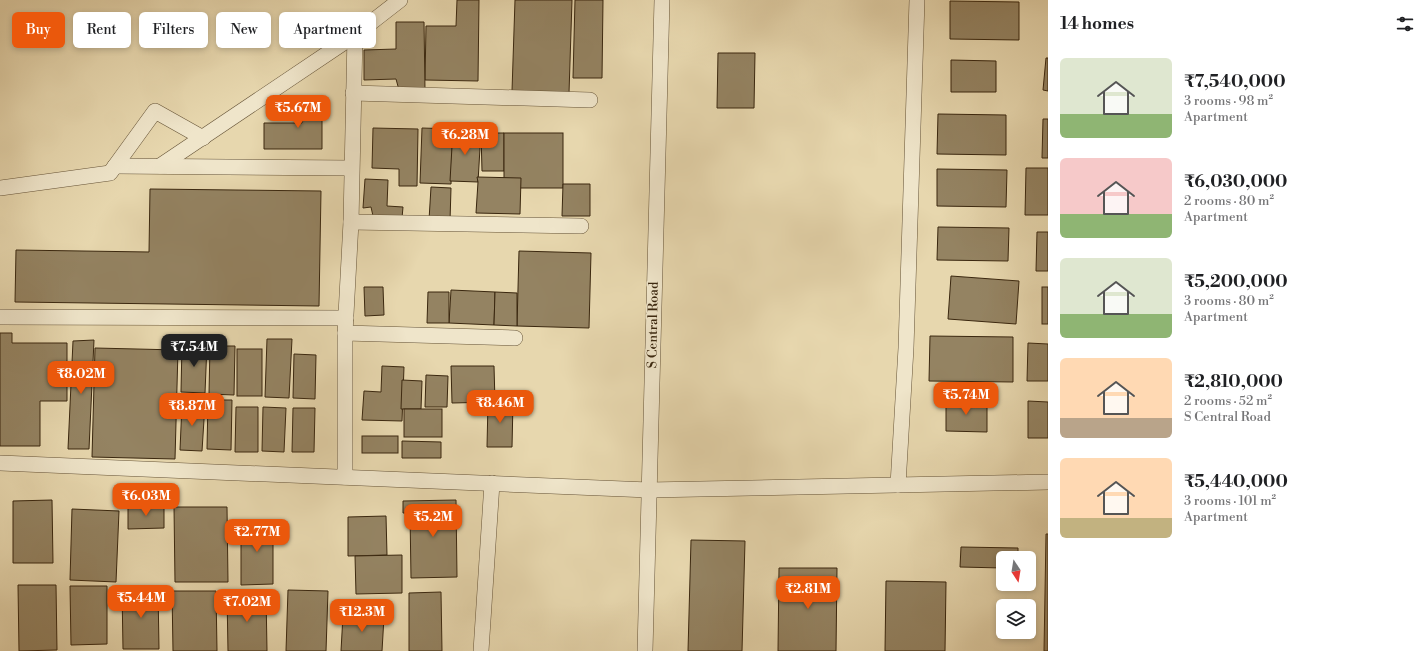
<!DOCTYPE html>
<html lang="en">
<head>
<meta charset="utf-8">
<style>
	body { margin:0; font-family:"Libre Bodoni",serif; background:#f6f6f6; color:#202124; height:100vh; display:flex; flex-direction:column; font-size:15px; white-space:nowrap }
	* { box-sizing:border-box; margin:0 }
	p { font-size:13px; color:#757577 }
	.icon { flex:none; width:22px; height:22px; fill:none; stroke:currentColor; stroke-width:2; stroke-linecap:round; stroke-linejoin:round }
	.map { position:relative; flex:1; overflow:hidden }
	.details { display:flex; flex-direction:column; background:#fff; width:380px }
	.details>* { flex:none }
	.hud { position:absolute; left:12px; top:12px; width:380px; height:36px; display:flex; gap:8px }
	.needle { width:26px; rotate:168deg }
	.buttons { position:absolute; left:996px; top:551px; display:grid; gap:8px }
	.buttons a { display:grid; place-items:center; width:40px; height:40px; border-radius:6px; background:#fff; box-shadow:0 2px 6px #0003; font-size:20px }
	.price { position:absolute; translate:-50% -34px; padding:0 9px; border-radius:8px; background:#ea580c; color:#fff; font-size:13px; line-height:26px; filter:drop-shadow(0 1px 2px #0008) }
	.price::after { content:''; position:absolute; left:50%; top:24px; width:12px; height:9px; margin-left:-6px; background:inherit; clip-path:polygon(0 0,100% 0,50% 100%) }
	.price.selected { background:#222; color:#fff }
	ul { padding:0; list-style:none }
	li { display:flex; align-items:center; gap:12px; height:100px; padding:0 12px }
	li span { display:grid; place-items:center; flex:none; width:112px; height:80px; border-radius:6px; color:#555 }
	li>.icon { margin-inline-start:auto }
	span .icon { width:48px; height:48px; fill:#fffc; stroke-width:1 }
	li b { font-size:17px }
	h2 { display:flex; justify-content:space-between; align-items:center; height:48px; padding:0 12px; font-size:17px }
	.chip { padding:0 14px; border-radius:6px; background:#fff; box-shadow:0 2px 6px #0003; font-size:14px; line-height:36px }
	.chip.selected { background:#ea580c; color:#fff }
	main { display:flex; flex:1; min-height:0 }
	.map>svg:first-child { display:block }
	.building { fill:#948362; stroke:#3a270f }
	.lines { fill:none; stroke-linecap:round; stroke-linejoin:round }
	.minor-casing { stroke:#655337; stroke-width:16 }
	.minor { stroke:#efe5ca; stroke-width:15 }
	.labels { text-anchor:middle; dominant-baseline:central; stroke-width:3; stroke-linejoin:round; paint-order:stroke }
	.street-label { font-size:13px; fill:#3a270f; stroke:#efe5ca }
</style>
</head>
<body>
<main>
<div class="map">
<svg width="1048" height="651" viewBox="0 0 1048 651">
	<rect width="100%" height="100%" fill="#e7d7ae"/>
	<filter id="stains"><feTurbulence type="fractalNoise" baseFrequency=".005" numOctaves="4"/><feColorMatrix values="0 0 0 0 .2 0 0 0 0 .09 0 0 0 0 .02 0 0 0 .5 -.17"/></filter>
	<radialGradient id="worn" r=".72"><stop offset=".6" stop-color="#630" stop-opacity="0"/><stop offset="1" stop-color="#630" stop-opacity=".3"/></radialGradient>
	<g class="building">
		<path d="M457,0H479L478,81L425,80L426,26H456Z"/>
		<path d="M515,0H572L569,93L512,91Z"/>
		<path d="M575,0H603L602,78H573Z"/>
		<path d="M950,1L1019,2V40L950,39Z"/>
		<path d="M396,22H424L425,90H399L396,79L364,80V50L396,49Z"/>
		<path d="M718,53H755L754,108H717Z"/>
		<path d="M1046,58H1048V91L1043,90Z"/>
		<path d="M951,60L996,61V92H951Z"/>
		<path d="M302,97L322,98V149H264V123H302Z"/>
		<path d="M938,114L1006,115V155L937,154Z"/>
		<path d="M1043,119H1048V158H1042Z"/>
		<path d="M373,128L418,129L417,186H399V169L372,168Z"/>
		<path d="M422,128L453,129L451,184L420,183Z"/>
		<path d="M453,129L481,131L478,182L450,181Z"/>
		<path d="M481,133H504V171H482Z"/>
		<rect x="504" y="133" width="59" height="55"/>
		<path d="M1026,168H1048V215H1025Z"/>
		<path d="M937,169L1007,170L1006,207L937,206Z"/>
		<path d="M477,177L521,178L520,214L476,213L478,182Z"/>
		<path d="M365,179L388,180L387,206L403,207L402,218L373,216L371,207L363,208Z"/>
		<path d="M563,184H590V216H562Z"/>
		<path d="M431,187L451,188L450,221L429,220Z"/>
		<path d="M150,189L321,191L319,306L15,302L16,250L149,252Z"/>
		<path d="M938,227L1009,228L1008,261L937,260Z"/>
		<path d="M1037,232H1048V271H1036Z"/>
		<path d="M519,251L591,253L589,328L517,326Z"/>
		<path d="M951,276L1019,281L1016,324L948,319Z"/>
		<path d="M364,287H383L384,315L365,316Z"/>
		<rect x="1042" y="287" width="6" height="37"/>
		<path d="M451,290L495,292L494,325L449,323Z"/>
		<path d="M428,292H449V323H427Z"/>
		<path d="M495,292L517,293V326L494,325Z"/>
		<path d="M0,333H12V343H67V401H40V446H0Z"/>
		<path d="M930,336L1013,337V382L929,381Z"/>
		<path d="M267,339H292L289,398L265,397Z"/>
		<path d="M94,340L89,449H68L73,341Z"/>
		<path d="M1028,343L1048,344V381H1027Z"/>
		<path d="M182,344H207L205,393L181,392Z"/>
		<path d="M210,346H235L234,395L209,394Z"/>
		<path d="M95,348L178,350L175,459L92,457Z"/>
		<rect x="237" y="349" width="25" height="47"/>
		<path d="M294,354L316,355L315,399L293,398Z"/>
		<path d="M382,366L404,367L402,421L362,420L364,391L381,392Z"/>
		<path d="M451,366H494L495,402L452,403Z"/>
		<path d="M426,375L448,376L447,407H425Z"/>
		<path d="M402,380L422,381L421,409H401Z"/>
		<path d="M946,399L987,400V432L946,431Z"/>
		<path d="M208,400H232L231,450L207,449Z"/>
		<path d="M1028,401L1048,402V438H1028Z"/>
		<path d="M488,402H513L512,447H487Z"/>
		<path d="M182,404H205L202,451L180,450Z"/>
		<path d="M236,407H258V452H235Z"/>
		<path d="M263,407L286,408L284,452L262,451Z"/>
		<path d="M293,408H315L314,452H292Z"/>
		<rect x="404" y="409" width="38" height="28"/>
		<rect x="362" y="436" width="36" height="17"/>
		<path d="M402,441L441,442V458H402Z"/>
		<path d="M52,500L53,563H13V501Z"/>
		<path d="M456,500L457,577L411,578L410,513H403V501Z"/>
		<path d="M164,505V528L128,529V506Z"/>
		<path d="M174,507H227L228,582H175Z"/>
		<path d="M72,509L119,511L116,582L70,580Z"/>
		<path d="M386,516L387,555L348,556V517Z"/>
		<path d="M241,521H273V584L241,585Z"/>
		<path d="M1046,534H1048V651H1044Z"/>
		<path d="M691,540L745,541L742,651H688Z"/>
		<path d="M961,547L1018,548V558H1003V568L960,567Z"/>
		<path d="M402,555V593L356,594L355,556Z"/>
		<path d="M779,568H837L836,651H778Z"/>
		<path d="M886,581L946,582L945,651H885Z"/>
		<path d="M18,585H56L57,650L19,651Z"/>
		<path d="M70,586H107V644L71,645Z"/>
		<path d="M158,589L159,649H123L122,590Z"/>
		<path d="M288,590L328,591L326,651H286Z"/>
		<path d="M172,591H216L217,651H173Z"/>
		<path d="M441,592L442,651H409V593Z"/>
		<path d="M266,594L267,651H228L227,595Z"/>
		<path d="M343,615L384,617L382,651H341Z"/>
	</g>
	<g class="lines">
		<g class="minor-casing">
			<g id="minor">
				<path d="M355,35L351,222L345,333L515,338"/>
				<path d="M353,93L590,100"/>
				<path d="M115,166L351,168"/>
				<path d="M160,166L355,35L400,0"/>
				<path d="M0,188L110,173L155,111L203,138"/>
				<path d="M351,222L581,226"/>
				<path d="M0,317L346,318"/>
				<path d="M0,463L649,490L1048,482"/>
				<path d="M345,477V333"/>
				<path d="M898,485L906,348L917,0"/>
				<path d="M481,651L492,483"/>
				<path d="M645,651L662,0"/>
			</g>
		</g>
		<use href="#minor" class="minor"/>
	</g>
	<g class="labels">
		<g class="street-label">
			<text transform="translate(653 325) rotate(-89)">S Central Road</text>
		</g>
	</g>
	<rect width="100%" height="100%" filter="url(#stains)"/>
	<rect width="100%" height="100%" fill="url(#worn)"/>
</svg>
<div class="buttons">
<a><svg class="needle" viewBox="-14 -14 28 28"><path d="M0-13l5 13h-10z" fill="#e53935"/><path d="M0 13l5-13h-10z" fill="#757577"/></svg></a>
<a><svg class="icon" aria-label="layers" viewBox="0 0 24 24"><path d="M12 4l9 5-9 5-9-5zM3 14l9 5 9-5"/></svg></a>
</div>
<b class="price" style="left:298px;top:129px">₹5.67M</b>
<b class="price" style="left:465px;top:156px">₹6.28M</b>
<b class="price selected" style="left:194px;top:368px">₹7.54M</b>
<b class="price" style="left:81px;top:395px">₹8.02M</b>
<b class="price" style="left:966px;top:416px">₹5.74M</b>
<b class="price" style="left:500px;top:424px">₹8.46M</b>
<b class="price" style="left:192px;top:427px">₹8.87M</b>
<b class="price" style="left:146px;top:517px">₹6.03M</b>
<b class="price" style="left:433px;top:538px">₹5.2M</b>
<b class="price" style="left:257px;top:553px">₹2.77M</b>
<b class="price" style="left:808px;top:610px">₹2.81M</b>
<b class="price" style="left:141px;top:619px">₹5.44M</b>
<b class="price" style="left:247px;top:623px">₹7.02M</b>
<b class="price" style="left:362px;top:633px">₹12.3M</b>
<div class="hud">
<a class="chip selected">Buy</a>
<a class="chip">Rent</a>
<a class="chip">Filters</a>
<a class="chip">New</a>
<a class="chip">Apartment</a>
</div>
</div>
<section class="details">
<h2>14 homes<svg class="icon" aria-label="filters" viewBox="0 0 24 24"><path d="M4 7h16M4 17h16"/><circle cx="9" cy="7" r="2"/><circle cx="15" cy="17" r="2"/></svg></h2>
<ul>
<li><span style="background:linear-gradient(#dfe7d0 70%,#8fb573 0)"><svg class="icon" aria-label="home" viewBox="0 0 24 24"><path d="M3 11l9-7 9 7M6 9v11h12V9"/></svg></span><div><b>₹7,540,000</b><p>3 rooms · 98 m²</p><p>Apartment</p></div></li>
<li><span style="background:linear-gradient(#f6c9c9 70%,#8fb573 0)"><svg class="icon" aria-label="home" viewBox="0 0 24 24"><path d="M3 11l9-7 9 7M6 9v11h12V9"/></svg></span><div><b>₹6,030,000</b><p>2 rooms · 80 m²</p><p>Apartment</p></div></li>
<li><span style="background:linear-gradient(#dfe7d0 70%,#8fb573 0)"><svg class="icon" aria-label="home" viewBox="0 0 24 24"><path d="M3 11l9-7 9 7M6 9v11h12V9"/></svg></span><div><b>₹5,200,000</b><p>3 rooms · 80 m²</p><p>Apartment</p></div></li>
<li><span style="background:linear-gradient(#ffd9b3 75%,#b9a48a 0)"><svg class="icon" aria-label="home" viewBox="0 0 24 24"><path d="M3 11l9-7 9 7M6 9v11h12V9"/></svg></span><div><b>₹2,810,000</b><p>2 rooms · 52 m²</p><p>S Central Road</p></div></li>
<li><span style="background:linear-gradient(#ffd9b3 75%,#c2b280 0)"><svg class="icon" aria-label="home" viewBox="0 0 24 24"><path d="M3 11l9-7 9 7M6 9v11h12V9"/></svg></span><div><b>₹5,440,000</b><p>3 rooms · 101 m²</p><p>Apartment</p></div></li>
</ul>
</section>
</main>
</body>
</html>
